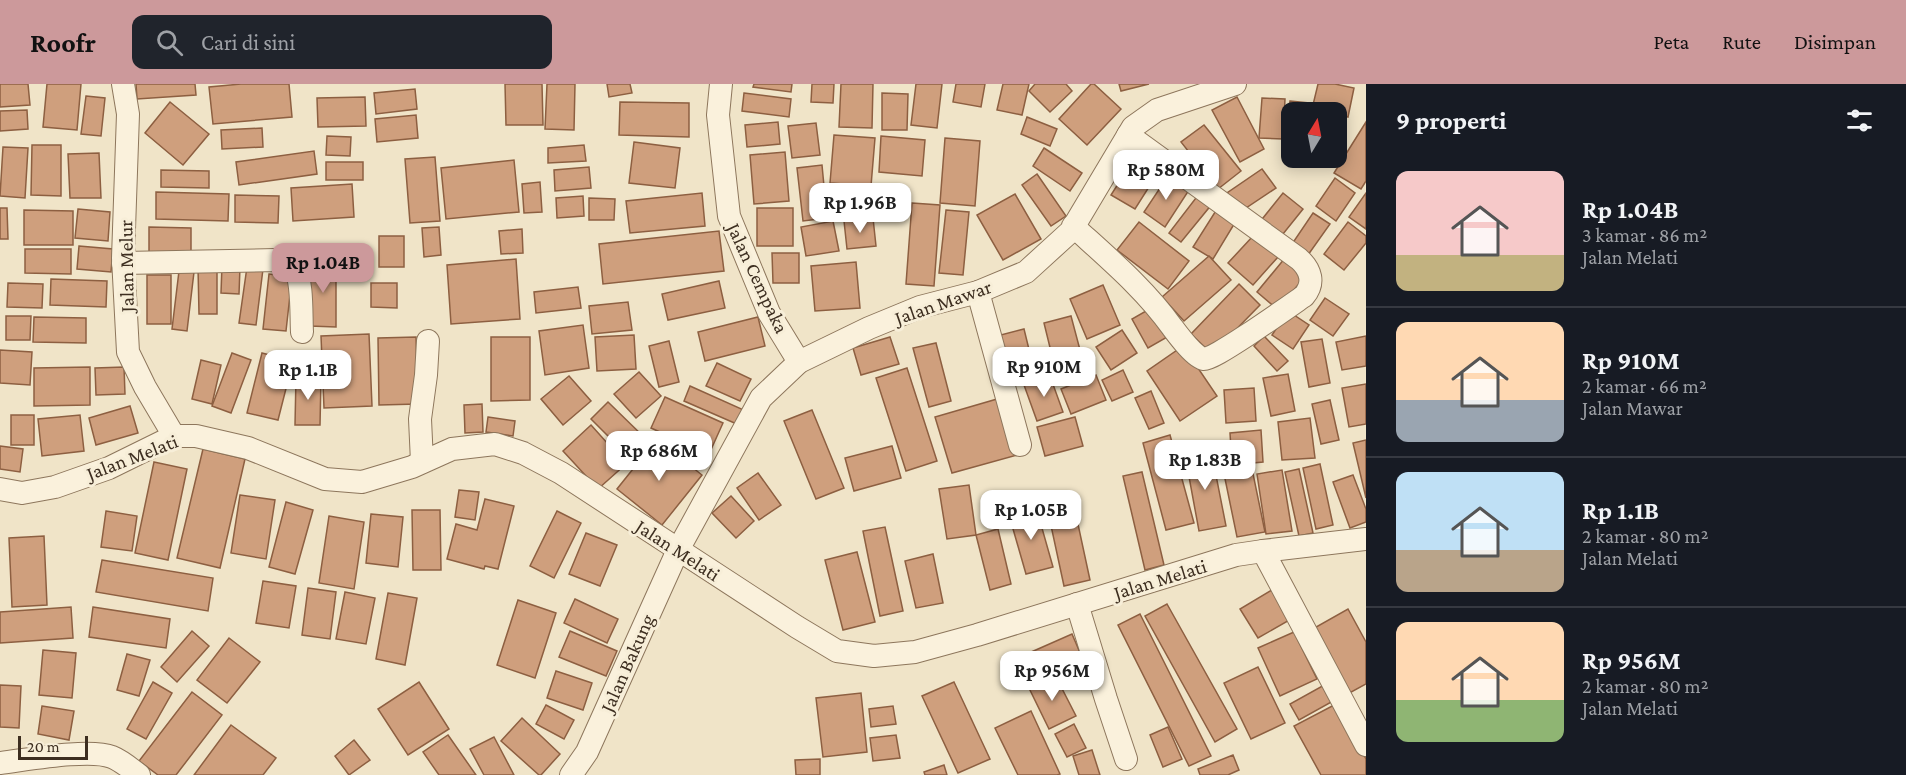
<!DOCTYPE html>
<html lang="id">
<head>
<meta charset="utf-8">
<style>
	body { margin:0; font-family:"Crimson Pro",serif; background:#20242c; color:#f1f3f6; height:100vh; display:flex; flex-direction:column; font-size:22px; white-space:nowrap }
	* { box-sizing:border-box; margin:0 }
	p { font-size:20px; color:#9ea1a6 }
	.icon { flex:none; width:33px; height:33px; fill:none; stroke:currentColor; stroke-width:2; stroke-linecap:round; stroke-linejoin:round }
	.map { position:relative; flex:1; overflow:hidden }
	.sheet { display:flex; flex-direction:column; background:#171b24; width:540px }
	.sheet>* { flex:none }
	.needle { width:39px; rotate:10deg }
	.tools { position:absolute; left:1281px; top:18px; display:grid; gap:12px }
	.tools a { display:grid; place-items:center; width:66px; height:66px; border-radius:12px; background:#171b24; box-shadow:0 3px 15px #0003; font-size:30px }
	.scale { position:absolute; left:18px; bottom:15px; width:70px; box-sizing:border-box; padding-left:6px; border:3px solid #3d2e20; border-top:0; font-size:16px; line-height:21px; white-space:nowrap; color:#3d2e20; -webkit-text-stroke:4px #f7eed8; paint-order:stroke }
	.price { position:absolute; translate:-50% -51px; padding:0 14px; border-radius:12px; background:#fff; color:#222; font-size:20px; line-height:39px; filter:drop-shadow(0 2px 3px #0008) }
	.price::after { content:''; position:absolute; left:50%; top:36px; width:18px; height:14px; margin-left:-9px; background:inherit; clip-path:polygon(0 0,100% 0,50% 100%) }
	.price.selected { background:#cc999b; color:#111 }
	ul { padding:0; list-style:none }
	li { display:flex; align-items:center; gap:18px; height:150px; padding:0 30px }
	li+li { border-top:2px solid #363941 }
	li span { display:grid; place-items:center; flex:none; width:168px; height:120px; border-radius:12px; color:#555 }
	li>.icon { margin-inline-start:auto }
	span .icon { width:72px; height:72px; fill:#fffc; stroke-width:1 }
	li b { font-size:26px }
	h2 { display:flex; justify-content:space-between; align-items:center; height:72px; padding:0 30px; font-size:26px }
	header { display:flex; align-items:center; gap:36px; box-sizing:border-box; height:84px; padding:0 30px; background:#cc999b; color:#111 }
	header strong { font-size:28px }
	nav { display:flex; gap:33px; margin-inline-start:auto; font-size:21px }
	.search { width:420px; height:54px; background:#20242c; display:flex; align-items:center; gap:15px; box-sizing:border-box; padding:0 21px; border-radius:12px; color:#9ea1a6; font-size:22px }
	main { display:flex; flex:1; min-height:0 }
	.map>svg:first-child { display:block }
	.building { fill:#cf9f7d; stroke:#8d5f41; stroke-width:1.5 }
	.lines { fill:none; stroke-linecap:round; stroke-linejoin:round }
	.minor-casing { stroke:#8d765c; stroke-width:24 }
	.minor { stroke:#faf1dc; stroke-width:22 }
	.labels { text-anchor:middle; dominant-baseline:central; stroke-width:6; stroke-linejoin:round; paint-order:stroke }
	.street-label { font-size:20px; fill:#3d2e20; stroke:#f7eed8 }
</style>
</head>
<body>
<header>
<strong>Roofr</strong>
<div class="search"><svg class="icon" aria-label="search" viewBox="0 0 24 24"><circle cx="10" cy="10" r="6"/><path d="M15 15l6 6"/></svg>Cari di sini</div>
<nav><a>Peta</a><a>Rute</a><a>Disimpan</a></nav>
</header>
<main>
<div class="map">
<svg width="1366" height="691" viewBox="0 0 1366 691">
	<rect width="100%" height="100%" fill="#f0e4c8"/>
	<g class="building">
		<path d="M0,0H28L30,21L0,23Z"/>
		<path d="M47,0H81L77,46L43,43Z"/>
		<path d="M136,0H195L196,11L137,15Z"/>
		<path d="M241,0H289L292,33L213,40L209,3Z"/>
		<path d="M505,0H542L543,41H506Z"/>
		<path d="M547,0H575L574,46L545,45Z"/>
		<path d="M607,0H630L632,9L609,13Z"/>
		<path d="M754,0H792L791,8L753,3Z"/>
		<path d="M812,0H834L833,19L811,18Z"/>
		<path d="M841,0H873L872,44L839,43Z"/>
		<path d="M916,0H942L937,44L911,41Z"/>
		<path d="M956,0H985L981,23L953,18Z"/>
		<path d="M1003,0H1029L1022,31L997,26Z"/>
		<path d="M1035,0H1066L1072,7L1050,28L1029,7Z"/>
		<path d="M1091,0H1094L1121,25L1087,61L1059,35Z"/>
		<path d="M1119,0H1149L1121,7Z"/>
		<path d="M1318,0H1335L1354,4L1348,33L1336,30V28L1312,25Z"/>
		<path d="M415,5L417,25L376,30L374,9Z"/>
		<path d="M744,9L791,15L789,33L742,27Z"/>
		<path d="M882,9L908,10L907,46H882Z"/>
		<path d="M86,12L105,14L101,52L81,50Z"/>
		<path d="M365,13L366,42L318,43L317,14Z"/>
		<path d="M1237,13L1264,65L1240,78L1212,26Z"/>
		<path d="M1262,14L1285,15L1283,55L1259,54Z"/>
		<path d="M1290,17L1309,19L1308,28H1292V72L1285,71Z"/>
		<path d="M170,18L209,50L183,81L145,49Z"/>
		<path d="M620,18L689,19V53L619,51Z"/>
		<path d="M27,26L28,45L0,47V27Z"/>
		<path d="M416,31L418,54L377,58L375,35Z"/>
		<path d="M1027,33L1057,45L1050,62L1021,50Z"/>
		<path d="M778,38L780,60L747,63L745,41Z"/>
		<path d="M1366,38V97L1361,105L1334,89Z"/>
		<path d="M816,39L820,71L792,74L788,42Z"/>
		<path d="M1204,41L1241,87L1218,105L1181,58Z"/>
		<path d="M262,44L263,63L222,65L221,46Z"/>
		<path d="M834,51L875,54L871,102L830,99Z"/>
		<path d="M327,52L351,53L350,72L326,71Z"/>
		<path d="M881,52L925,56L922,92L879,88Z"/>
		<path d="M945,54L980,57L975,122L940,119Z"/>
		<path d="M634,58L680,64L675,104L629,99Z"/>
		<path d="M32,61H61V112L31,111Z"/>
		<path d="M584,61L586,77L548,79V64Z"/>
		<path d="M3,63L28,64L25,114L0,112Z"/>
		<path d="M1044,64L1082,89L1070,107L1033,82Z"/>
		<path d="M314,67L317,90L239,101L236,78Z"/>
		<path d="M785,68L789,117L754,120L750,71Z"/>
		<path d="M99,69L101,114H70L68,70Z"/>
		<path d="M1137,70L1161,84L1135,125L1111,111Z"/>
		<path d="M435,73L440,137L410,139L405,75Z"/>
		<path d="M514,76L519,128L446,135L441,84Z"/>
		<rect x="326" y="78" width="37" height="18"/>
		<path d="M822,81L827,134L803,137L797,84Z"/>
		<path d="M589,83L591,104L555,107L554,86Z"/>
		<path d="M1262,85L1276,104L1237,130L1224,111Z"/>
		<path d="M161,86L209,87V104L161,103Z"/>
		<path d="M1037,90L1066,132L1051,142L1022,101Z"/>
		<path d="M1168,92L1189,106L1165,143L1144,128Z"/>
		<path d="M1335,94L1355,109L1336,137L1316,122Z"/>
		<path d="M540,98L542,128L524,129L522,100Z"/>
		<path d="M352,100L354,133L293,137L291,104Z"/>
		<path d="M156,108L229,110L228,137L156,135Z"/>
		<path d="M702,109L705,142L630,149L626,117Z"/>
		<path d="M1283,109L1303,125L1279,155L1259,139Z"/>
		<path d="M1366,109V145L1349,133Z"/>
		<path d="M1015,110L1041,155L1003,176L977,131Z"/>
		<path d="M1199,110L1212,120L1181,158L1169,149Z"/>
		<path d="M235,111L279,112L278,139L235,138Z"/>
		<path d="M583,112L584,132L557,134L556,114Z"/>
		<path d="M589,114L615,115L614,136H589Z"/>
		<path d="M912,119L940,121L934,202L906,200Z"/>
		<path d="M0,124H7L8,155H0Z"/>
		<rect x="757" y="124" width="36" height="38"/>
		<path d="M78,125L110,128L108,157L75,154Z"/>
		<path d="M1217,125L1236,137L1213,175L1193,163Z"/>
		<path d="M24,126L73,127V161H24Z"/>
		<path d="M946,126L969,128L963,191L939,189Z"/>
		<path d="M1313,129L1330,140L1308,171L1292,160Z"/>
		<path d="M873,134L876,162L847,165L844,137Z"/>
		<path d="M833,137L839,167L806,172L801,143Z"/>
		<path d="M1139,138L1189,177L1168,205L1117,166Z"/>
		<path d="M1348,138L1366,152V159L1344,186L1324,170Z"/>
		<path d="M149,143L191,144V173L149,172Z"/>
		<path d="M439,143L441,171L424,173L422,144Z"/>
		<path d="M522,145L523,169L501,170L499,147Z"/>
		<path d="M719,147L724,187L603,200L599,160Z"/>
		<rect x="379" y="152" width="25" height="31"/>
		<path d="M1253,152L1278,173L1253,201L1228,179Z"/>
		<path d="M79,162L113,165L111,188L77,185Z"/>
		<path d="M25,165H71V190L25,189Z"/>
		<path d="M772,169H799V199H773Z"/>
		<path d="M1209,172L1231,196L1184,237L1162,213Z"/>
		<path d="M1285,174L1306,192L1277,225L1257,208Z"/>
		<path d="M516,175L520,235L451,240L447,181Z"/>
		<path d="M310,177H336V243L310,242Z"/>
		<path d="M856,178L860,224L815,227L811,182Z"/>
		<path d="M222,181L240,183L239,210L221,209Z"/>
		<path d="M198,183H217V230H199Z"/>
		<path d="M247,183L263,185L256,241L239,239Z"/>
		<path d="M179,187L194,188L187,247L172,245Z"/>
		<path d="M269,190L292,193L286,247L263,245Z"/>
		<rect x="147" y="191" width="24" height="49"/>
		<path d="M51,195L107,197L106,223L50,221Z"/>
		<path d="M719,197L725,224L668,236L662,210Z"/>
		<path d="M8,199L43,200L42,224L7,223Z"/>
		<path d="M371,199H397V224L371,223Z"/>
		<path d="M1239,200L1260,221L1212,270L1191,250Z"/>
		<path d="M1103,201L1120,241L1087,255L1070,215Z"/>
		<path d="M578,203L581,224L536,229L534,208Z"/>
		<path d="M1325,214L1349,230L1333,252L1310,236Z"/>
		<path d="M628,218L632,246L592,250L589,222Z"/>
		<path d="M1153,223L1169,252L1148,264L1132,235Z"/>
		<path d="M1288,227L1309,241L1293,265L1272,251Z"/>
		<path d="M6,232H31L30,256H6Z"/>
		<path d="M1071,232L1084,281L1056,288L1044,239Z"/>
		<path d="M34,233L86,234V259L33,258Z"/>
		<path d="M758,233L765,262L705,277L698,248Z"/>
		<path d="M583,241L589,284L545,291L539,247Z"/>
		<path d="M1024,245L1035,290L1004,298L993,253Z"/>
		<path d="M1122,246L1137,269L1111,286L1096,263Z"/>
		<path d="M369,250L372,322L324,324L321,252Z"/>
		<path d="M634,251L636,285L597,287L595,253Z"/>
		<path d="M1264,252L1288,277L1277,287L1254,262Z"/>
		<path d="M1366,252V282L1342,286L1336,258Z"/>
		<path d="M416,253L418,320L379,321L378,254Z"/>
		<path d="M491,253H530V316L491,317Z"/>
		<path d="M890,253L899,280L861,291L853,264Z"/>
		<path d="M1322,255L1330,299L1309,303L1301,258Z"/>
		<path d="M669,257L679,298L659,303L649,262Z"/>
		<path d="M936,259L951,317L929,323L913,264Z"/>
		<path d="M1183,262L1217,312L1180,337L1147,287Z"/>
		<path d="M0,266L32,268L30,301L0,299Z"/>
		<path d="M232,269L251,276L231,329L212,322Z"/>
		<path d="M262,269L293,277L278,336L247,329Z"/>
		<path d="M201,276L221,281L212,320L192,315Z"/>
		<path d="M717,279L751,295L740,317L706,302Z"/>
		<path d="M90,283V321L34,322V284Z"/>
		<path d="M124,283L125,310L96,311L95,284Z"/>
		<path d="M907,284L937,377L906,387L876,294Z"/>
		<path d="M1123,286L1133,308L1112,317L1102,296Z"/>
		<path d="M639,288L661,312L636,334L614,310Z"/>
		<path d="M1288,290L1295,327L1271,332L1263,294Z"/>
		<path d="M1096,291L1106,316L1071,330L1061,305Z"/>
		<path d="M569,292L591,317L563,341L541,315Z"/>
		<path d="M1050,292L1063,328L1037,337L1024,301Z"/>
		<path d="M296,293H321L320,341H295Z"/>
		<path d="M1366,300V340L1349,343L1342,304Z"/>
		<path d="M690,302L746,327L739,341L684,317Z"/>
		<path d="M1254,304L1256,337L1226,339L1224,306Z"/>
		<path d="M1151,307L1164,339L1149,345L1135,314Z"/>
		<path d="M665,313L723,339L709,370L651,344Z"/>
		<path d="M1004,313L1021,370L952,389L935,333Z"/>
		<path d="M1330,316L1339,356L1321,360L1312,320Z"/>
		<path d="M608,318L648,357L630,374L591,335Z"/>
		<path d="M482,320L483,348L465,349L464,321Z"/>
		<path d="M130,322L138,349L96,361L89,334Z"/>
		<path d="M812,326L844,404L816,415L784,337Z"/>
		<rect x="11" y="331" width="23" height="30"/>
		<path d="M80,331L84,367L42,372L38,335Z"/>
		<path d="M488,333L515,337L513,352L486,348Z"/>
		<path d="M1075,333L1083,362L1045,372L1037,343Z"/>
		<path d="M1310,334L1315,374L1282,376L1278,338Z"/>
		<path d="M591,341L626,380L598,405L563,367Z"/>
		<path d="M1261,346L1263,378L1232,381L1230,349Z"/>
		<path d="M1170,351L1194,439L1166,446L1143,359Z"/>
		<path d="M657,355L702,391L662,441L617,405Z"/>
		<path d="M1366,356V414L1353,359Z"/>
		<path d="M0,362L23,365L20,388L0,385Z"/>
		<path d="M892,362L901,394L854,407L845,374Z"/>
		<path d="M203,365L245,375L220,484L177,474Z"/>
		<path d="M1211,366L1226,442L1199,447L1185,371Z"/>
		<path d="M154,378L187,385L168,476L135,469Z"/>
		<path d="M1251,380L1265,448L1237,453L1223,385Z"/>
		<path d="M1320,380L1333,441L1316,445L1303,384Z"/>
		<path d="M1299,385L1313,449L1299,452L1285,388Z"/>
		<path d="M1282,386L1292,447L1266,450L1257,390Z"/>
		<path d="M1142,388L1164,481L1145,486L1123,392Z"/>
		<path d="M758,389L781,421L759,436L737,404Z"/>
		<path d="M1353,391L1366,425V438L1350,444L1333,398Z"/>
		<path d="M969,401L976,451L947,455L939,405Z"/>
		<path d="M459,406L479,408L475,436L455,433Z"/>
		<path d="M240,411L275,416L266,475L231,469Z"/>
		<path d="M731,412L754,437L736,454L712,429Z"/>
		<path d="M485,415L514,422L498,485L485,482L484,485L447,475L456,440L477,446Z"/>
		<path d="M1073,417L1090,496L1064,502L1047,423Z"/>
		<path d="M286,418L313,426L295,490L269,483Z"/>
		<path d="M1036,423L1053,483L1026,490L1009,431Z"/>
		<path d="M412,426H440L441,486H413Z"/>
		<path d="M106,427L137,432L132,467L101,463Z"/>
		<path d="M557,427L581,439L554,494L530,482Z"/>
		<path d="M371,430L403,433L398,483L366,479Z"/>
		<path d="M329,432L364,438L354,505L319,499Z"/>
		<path d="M885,443L903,527L880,532L863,447Z"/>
		<path d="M998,445L1011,500L990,506L976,451Z"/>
		<path d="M586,449L617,461L600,502L569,490Z"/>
		<path d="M44,452L47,521L12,523L9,454Z"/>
		<path d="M857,468L875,538L843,546L825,476Z"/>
		<path d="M933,470L943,519L916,524L905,477Z"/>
		<path d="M102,476L213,494L208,527L96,508Z"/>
		<path d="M263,497L296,502L289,544L256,539Z"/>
		<path d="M308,504L336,508L330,555L302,551Z"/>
		<path d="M1275,504L1293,534L1258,554L1240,525Z"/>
		<path d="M345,508L375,514L366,560L336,555Z"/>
		<path d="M388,509L417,514L405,581L376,575Z"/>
		<path d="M575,515L618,535L607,559L564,539Z"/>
		<path d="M518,516L556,529L535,594L497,581Z"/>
		<path d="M1167,520L1237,645L1215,658L1145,532Z"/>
		<path d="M71,523L73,554L0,559V528Z"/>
		<path d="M93,523L170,535L166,564L89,553Z"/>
		<path d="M1348,525L1366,558V600L1344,612L1309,547Z"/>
		<path d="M1140,530L1211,672L1189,682L1118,541Z"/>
		<path d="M192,547L209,562L177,598L161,583Z"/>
		<path d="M570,547L617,567L606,592L559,573Z"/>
		<path d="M1294,548L1317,595L1280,612L1258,564Z"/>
		<path d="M1072,550L1081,571L1029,593L1020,573Z"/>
		<path d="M229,554L260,578L227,619L197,596Z"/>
		<path d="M43,566L76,569L72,614L39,611Z"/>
		<path d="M127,570L150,576L139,612L117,606Z"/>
		<path d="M1258,583L1285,639L1251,655L1224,599Z"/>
		<path d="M556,587L592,599L583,626L547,614Z"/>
		<path d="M1055,591L1076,632L1049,645L1029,604Z"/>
		<path d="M153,598L172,609L146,655L127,645Z"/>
		<path d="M419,598L449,645L408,671L378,625Z"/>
		<path d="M954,598L990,675L958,689L922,612Z"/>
		<path d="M1326,600L1335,616L1299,636L1290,620Z"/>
		<path d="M0,601L21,602L19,644L0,643Z"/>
		<path d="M192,608L222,631L176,691H158L139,677Z"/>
		<path d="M861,609L867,668L823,673L816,614Z"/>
		<path d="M1336,620L1366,675V691H1321L1294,642Z"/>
		<path d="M546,621L574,636L564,655L536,640Z"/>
		<path d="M42,622L74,627L69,656L38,650Z"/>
		<path d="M893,622L896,640L871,643L869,625Z"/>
		<path d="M1031,627L1060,690L1057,691H1018L995,644Z"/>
		<path d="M522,634L560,670L541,691H539L501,657Z"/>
		<path d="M1074,640L1086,664L1067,673L1055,650Z"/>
		<path d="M231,641L276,674L263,691H194Z"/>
		<path d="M1168,643L1182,675L1163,683L1150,651Z"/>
		<path d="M448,651L476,691H439L423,668Z"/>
		<path d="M896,651L900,674L873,677L870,654Z"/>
		<path d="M494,653L514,691H484L470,665Z"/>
		<path d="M354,656L370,676L349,691L335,672Z"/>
		<path d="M1092,666L1100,691H1079L1073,672Z"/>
		<path d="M1233,671L1239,686L1228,691H1200L1198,685Z"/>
		<path d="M820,675V691H796L795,676Z"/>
		<path d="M944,681L947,691H925L924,688Z"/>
	</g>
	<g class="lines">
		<g class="minor-casing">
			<g id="minor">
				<path d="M123,0L128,30L123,174L128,268L145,303L174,352"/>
				<path d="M721,0L718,31L729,132L769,229L799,278"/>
				<path d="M1073,142C1108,174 1145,205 1172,243C1178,251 1195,274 1204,275C1214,276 1291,221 1304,212C1315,199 1311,186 1299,175L1128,51"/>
				<path d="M123,179L276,176C283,178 289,179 294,184C303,195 301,233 302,248"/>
				<path d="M978,208L1020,361"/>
				<path d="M422,378L420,335L426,291L428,257"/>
				<path d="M0,405L22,409L55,403L109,384L174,352H196L248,364L325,395L362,398L412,383L452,365L495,360L523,369L561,389L797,543L837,567L874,572L915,568L977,551L1236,471L1263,467L1366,455"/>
				<path d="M1263,467L1366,661"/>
				<path d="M1077,520L1106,615L1126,675"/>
				<path d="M0,679C26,676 89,664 112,673C122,677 131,685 139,691"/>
				<path d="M571,691L587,668L678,466L761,314L799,278L869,244L920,223L978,208L1026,188L1071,147L1133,43L1157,26L1235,0"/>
			</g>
		</g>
		<use href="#minor" class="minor"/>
	</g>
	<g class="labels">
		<g class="street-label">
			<text transform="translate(126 182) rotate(-91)">Jalan Melur</text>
			<text transform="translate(758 194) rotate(65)">Jalan Cempaka</text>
			<text transform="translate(943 218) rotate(-19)">Jalan Mawar</text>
			<text transform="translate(132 373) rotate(-21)">Jalan Melati</text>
			<text transform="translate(678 466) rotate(33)">Jalan Melati</text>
			<text transform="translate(1160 495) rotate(-17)">Jalan Melati</text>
			<text transform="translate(627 579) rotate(-66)">Jalan Bakung</text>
		</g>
	</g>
</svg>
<div class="tools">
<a><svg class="needle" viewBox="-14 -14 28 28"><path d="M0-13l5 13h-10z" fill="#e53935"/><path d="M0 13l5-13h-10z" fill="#9ea1a6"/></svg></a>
</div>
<div class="scale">20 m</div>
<b class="price" style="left:1166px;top:117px">Rp 580M</b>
<b class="price" style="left:860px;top:150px">Rp 1.96B</b>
<b class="price selected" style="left:323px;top:210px">Rp 1.04B</b>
<b class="price" style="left:1044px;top:314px">Rp 910M</b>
<b class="price" style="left:308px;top:317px">Rp 1.1B</b>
<b class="price" style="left:659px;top:398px">Rp 686M</b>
<b class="price" style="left:1205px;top:407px">Rp 1.83B</b>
<b class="price" style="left:1031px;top:457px">Rp 1.05B</b>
<b class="price" style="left:1052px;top:618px">Rp 956M</b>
</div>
<section class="sheet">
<h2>9 properti<svg class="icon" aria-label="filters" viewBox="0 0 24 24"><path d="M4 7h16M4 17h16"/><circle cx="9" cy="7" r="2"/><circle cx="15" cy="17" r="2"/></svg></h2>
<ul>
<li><span style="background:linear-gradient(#f6c9c9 70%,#c2b280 0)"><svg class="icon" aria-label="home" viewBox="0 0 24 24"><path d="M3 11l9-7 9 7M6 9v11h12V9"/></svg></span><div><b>Rp 1.04B</b><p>3 kamar · 86 m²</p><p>Jalan Melati</p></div></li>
<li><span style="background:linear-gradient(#ffd9b3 65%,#9aa5b1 0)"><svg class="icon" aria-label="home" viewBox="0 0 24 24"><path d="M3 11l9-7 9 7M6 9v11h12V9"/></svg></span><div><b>Rp 910M</b><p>2 kamar · 66 m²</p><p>Jalan Mawar</p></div></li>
<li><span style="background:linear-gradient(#bfe0f5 65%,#b9a48a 0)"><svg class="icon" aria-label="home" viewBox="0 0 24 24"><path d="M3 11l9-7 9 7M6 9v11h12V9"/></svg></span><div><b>Rp 1.1B</b><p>2 kamar · 80 m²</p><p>Jalan Melati</p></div></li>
<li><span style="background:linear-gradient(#ffd9b3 65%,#8fb573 0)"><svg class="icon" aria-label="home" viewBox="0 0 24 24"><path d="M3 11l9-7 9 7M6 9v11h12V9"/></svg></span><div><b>Rp 956M</b><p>2 kamar · 80 m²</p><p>Jalan Melati</p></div></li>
</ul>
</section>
</main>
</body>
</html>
